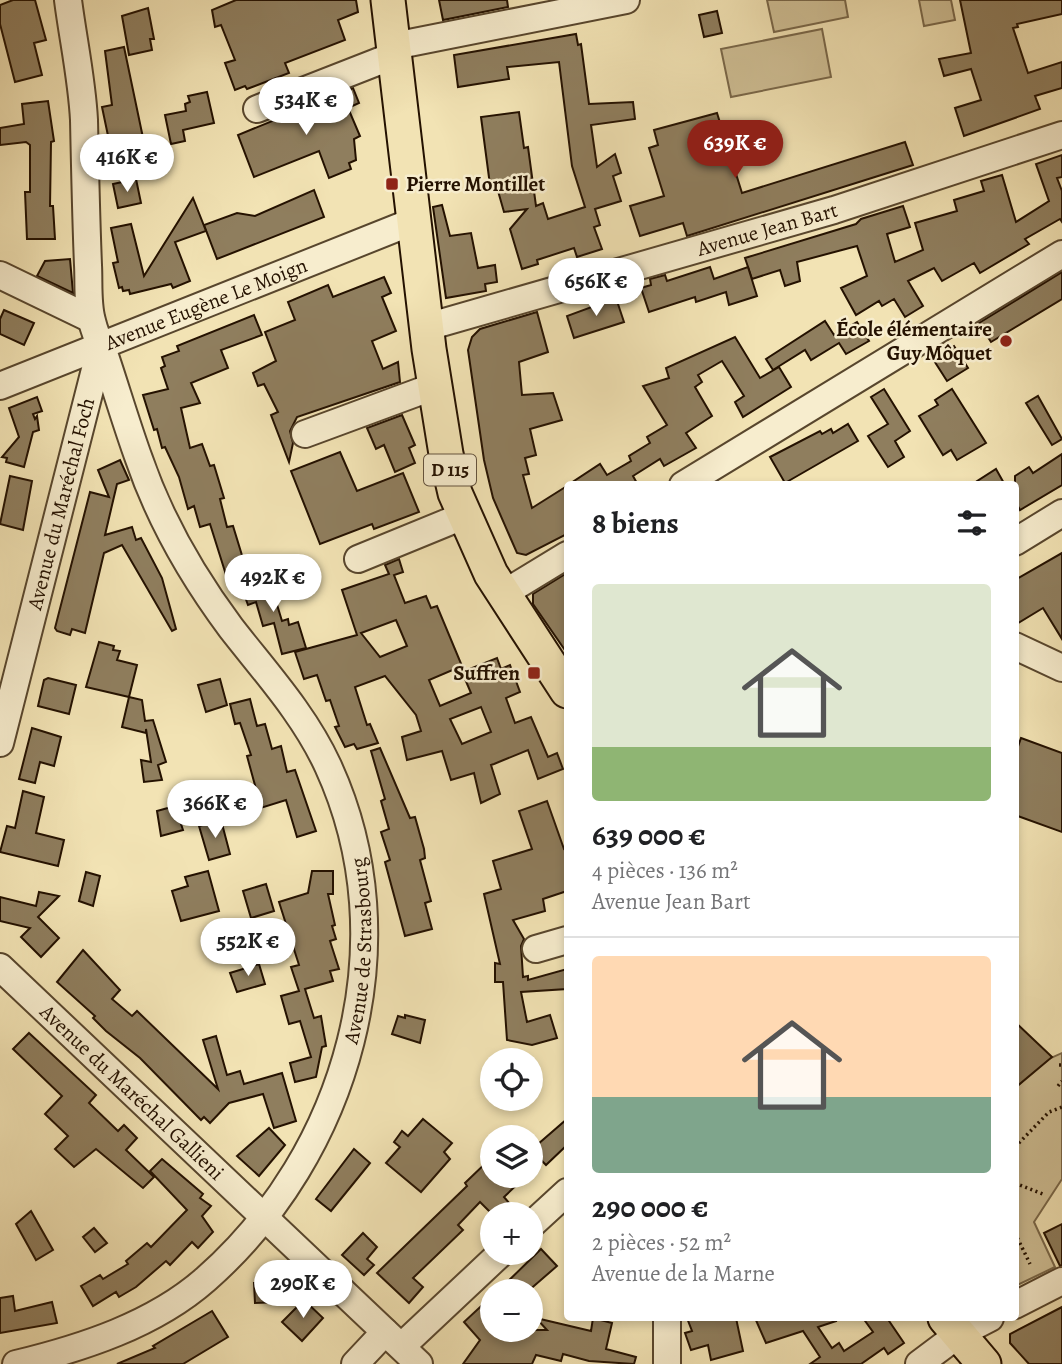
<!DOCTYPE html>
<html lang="fr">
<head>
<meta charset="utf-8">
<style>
	body { margin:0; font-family:Alegreya,serif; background:#f2f2f2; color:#202124; height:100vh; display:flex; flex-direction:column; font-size:26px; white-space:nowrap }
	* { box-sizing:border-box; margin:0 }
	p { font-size:23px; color:#757577 }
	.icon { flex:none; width:38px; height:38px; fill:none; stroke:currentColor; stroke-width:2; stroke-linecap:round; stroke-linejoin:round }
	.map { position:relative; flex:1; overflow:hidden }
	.side { position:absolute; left:564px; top:481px; width:455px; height:840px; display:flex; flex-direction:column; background:#fff; border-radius:7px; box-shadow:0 4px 10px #0003 }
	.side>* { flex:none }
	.fabs { position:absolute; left:480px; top:1048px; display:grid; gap:14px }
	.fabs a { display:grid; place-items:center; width:63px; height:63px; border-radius:50%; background:#fff; box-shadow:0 4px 10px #0003; font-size:35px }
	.price { position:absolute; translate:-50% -60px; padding:0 16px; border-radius:24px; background:#fff; color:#222; font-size:23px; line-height:46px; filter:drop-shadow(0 2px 4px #0008) }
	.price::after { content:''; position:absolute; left:50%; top:42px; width:21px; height:16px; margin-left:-10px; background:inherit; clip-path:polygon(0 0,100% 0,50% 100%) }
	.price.active { background:#8f2418; color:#fff }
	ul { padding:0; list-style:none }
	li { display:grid; align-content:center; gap:14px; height:371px; padding:0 28px }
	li+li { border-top:2px solid #e0e0e0 }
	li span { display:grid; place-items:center; height:217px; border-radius:7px; color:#555 }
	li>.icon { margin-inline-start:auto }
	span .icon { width:126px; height:126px; fill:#fffc; stroke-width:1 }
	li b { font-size:30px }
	h2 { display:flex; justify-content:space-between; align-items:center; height:84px; padding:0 28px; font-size:30px }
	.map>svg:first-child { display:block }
	.green { fill:#cfbf95; stroke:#7a684a; stroke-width:2 }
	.building { fill:#8f7e5e; stroke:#241100; stroke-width:2; fill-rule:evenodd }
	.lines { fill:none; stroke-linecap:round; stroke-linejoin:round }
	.minor-casing { stroke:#58462d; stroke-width:30 }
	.major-casing { stroke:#241100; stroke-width:37 }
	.path { stroke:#241100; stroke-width:3.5; stroke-dasharray:2 3.5; stroke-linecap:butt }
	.minor { stroke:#f7edce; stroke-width:26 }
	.major { stroke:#f2e3b4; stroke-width:33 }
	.poi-dot { fill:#8f2418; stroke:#f7edce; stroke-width:2.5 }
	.labels { text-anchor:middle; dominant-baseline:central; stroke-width:5; stroke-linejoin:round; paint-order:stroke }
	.shield { fill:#f7edce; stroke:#63533e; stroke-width:2 }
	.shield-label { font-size:19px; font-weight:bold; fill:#241100 }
	.poi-label { font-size:21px; font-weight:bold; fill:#241100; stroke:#f7edce; text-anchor:end }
	.street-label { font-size:21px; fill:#241100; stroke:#f7edce }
</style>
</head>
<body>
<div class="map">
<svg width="1062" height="1364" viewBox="0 0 1062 1364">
	<rect width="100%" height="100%" fill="#f2e3b4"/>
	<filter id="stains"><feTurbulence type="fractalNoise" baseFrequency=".00286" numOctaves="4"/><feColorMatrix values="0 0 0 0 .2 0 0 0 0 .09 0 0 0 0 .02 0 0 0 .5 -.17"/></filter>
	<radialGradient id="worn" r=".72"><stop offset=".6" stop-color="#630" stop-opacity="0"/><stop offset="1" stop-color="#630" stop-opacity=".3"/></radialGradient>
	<g class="green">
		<path d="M767,0H845L848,17L774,32Z"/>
		<path d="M919,0H951L955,20L924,26Z"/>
		<path d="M822,29L831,77L731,97L721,49Z"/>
		<path d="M1062,1053V1179L1034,1222L1055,1267L1015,1286V1088L1044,1061Z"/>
	</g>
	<g class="building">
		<path d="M13,0H35L46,40L34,43L42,75L15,82L0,24V5Z"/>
		<path d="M236,0H356L358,12L338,20L345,40L285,63L289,73L247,89L245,86L235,90L225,63L235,60L221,25L215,27L212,10Z"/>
		<path d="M439,0H507L508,7L443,20Z"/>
		<path d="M960,0H1062V14L1017,24L1018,27L1013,28L1028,73L1062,62V88L1035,96L1040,109L964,136L955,108L981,100L971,69L944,76L939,59L971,53Z"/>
		<path d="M148,8L154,39H150L152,50L129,55L122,16Z"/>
		<path d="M717,11L722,33L704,37L699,15Z"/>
		<path d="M576,34L578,45L581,44L589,104L633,102L635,119L591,125L597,167L615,154L621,173L613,176L621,201L595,209L600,225L594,227L602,249L577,257L574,248L537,260L538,264L522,269L510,229L527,209L504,212L496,184L490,185L481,117L519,112L524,148L528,147L536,206L543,203L548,219L585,207L572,166L559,62L507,67L509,79L458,87L454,55Z"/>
		<path d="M124,47L151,176L127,181L120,148L111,150L102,107L112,105L105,51Z"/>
		<path d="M353,88L359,103L348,108L360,136L354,139L356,160L349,163L351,169L329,178L319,151L254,177L238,135Z"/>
		<path d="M207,92L214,123L183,130L185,141L171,144L165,115L186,111L185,104L190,102L188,96Z"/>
		<path d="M48,101L54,141L51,142L50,206H53L55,239H27L25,192H30V145L26,142L0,145V128L24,124L22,104Z"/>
		<path d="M717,113L742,193L905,142L913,165L687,236L683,223L640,236L630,206L664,196L649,148L658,145L654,130Z"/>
		<path d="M1062,155V177L1057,178L1062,191V222L1060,219L1025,239L1029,244L980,273L974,263L942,281L934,268L908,281L923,306L905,317L894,299L882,306L879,301L856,315L841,288L867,276L857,246L797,262L800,281L785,286L780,270L752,279L745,258L856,224L861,219L903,206L910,227L887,234L895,262L923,250L915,223L957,211L954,200L984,191L981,181L1002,175L1016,222L1049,201L1036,164Z"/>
		<path d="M136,179L141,203L118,208L113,184Z"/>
		<path d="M314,190L324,217L217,259L204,225L237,213L255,216Z"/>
		<path d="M193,198L206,231L175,242L190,281L173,288L171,284L130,294L129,290L123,291L122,287L119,288L113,263L118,262L111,228L131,224L144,276Z"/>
		<path d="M442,205L450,236L471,233L478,268L495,265L497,282L485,284L486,291L446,298L433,207Z"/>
		<path d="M70,259L73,293L37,276L45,261Z"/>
		<path d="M710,267L714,279L748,267L757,296L729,305L726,292L696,302L695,297L649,312L641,288L651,285L650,279L665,275L667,281Z"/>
		<path d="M1062,272V299L991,342L979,323Z"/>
		<path d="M384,277L391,293L382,297L396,331L372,341L383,369L398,362L400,382L297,417L290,431L293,443L289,462L271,415L278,412L264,384L258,386L253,373L276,361L265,332L295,320L288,302L328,285L333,297Z"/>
		<path d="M616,298L624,322L574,338L567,316Z"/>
		<path d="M4,310L34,323L24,345L0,334V319Z"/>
		<path d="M537,312L548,352L519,362L522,395L553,393L562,420L530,429L536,455L525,458L529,474L523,475L532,508L567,486V534L526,555L517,553L493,498L484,460L468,350L472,337L480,329Z"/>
		<path d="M254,315L262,335L221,350L228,368L191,383L200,403L181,408L190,448L202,444L210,466L214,465L224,498L220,499L227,527L233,526L248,575L233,579L232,576L227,578L210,524L200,527L194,506L188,509L179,477L165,447L162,448L157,429L154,430L143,395L168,389L161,368L165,366L162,357L179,351L177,346Z"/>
		<path d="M825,321L834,335L857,322L869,341L846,354L839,343L811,360L805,350L773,370L766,359Z"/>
		<path d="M735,337L760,378L779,367L791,387L743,417L735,402L744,396L722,361L698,375L702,382L695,387L712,416L686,433L696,448L664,466L660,459L633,476L638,485H568L600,464L607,475L631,461L629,456L650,443L647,437L667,425L643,386L669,378L666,368Z"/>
		<path d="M954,346L968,368L947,381L933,359Z"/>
		<path d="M884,389L910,431L895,441L904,457L888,467L868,436L888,424L871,397Z"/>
		<path d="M952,389L986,443L957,460L951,450L943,455L919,416L938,405L935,400Z"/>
		<path d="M1038,396L1062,439L1052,445L1026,403Z"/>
		<path d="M37,397L42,411L33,414L35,419L37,416L39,430L33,432L24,467L6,462L7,458L2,457L19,437L9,408Z"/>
		<path d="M402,415L415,445L409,448L415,463L395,472L384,445L376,449L367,428Z"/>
		<path d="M848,424L858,441L785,483L770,457L820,431L822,434L831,429L833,433Z"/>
		<path d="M340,452L357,491L403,473L419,512L374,529L372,524L320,544L291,471Z"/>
		<path d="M1062,454V485L1020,510L1015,501V476L1029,467L1033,473Z"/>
		<path d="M120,460L129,480L117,484L105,535L132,527L136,540L141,538L162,578L176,629L172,631L122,545L104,553L85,633L72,629L70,635L57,631L55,628L90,492L109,497L98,470Z"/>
		<path d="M996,469L1005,485H971Z"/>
		<path d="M10,476L32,481L23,530L0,524Z"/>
		<path d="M1062,553V639L1043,608L1015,625V580Z"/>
		<path d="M399,559L403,572L394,575L405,603L426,596L431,608L437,606L462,666L429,680L440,706L471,693L462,672L497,658L501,669L510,665L520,692L506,698L515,723L531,717L548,757L557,753L563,769L538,779L528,750L494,764L491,765L500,794L481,803L474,773L451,780L442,751L407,760L402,737L421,731L416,715L385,676L355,687L367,725L370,724L378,743L357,749L354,744L345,747L335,727L339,726L330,700L326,701L317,675L304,679L295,652L357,635L342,590L389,574L385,565ZM396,620L407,646L380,657L361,633ZM481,707L491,732L462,744L450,719Z"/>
		<path d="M567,573V653L533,604V594Z"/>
		<path d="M268,575L282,621L288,619L289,625L298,622L306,648L282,654L274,623L263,626L256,602L248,605L240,583Z"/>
		<path d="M99,642L114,646L113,650L120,651L117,660L137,665L129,697L86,687Z"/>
		<path d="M48,678L76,685L69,714L38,706L44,680Z"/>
		<path d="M220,679L227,705L206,712L198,685Z"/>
		<path d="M129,697L142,700L145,721L153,720L166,762L158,765L162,780L144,782L141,760L151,762L146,729V733L122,727Z"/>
		<path d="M250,699L257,726L265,724L272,749L281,746L287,772L295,770L316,831L297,837L286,800L228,818L222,799L256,789L247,756L251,755L240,723L235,724L230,704Z"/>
		<path d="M32,728L61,737L54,766L40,762L35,783L19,779Z"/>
		<path d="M1021,738L1062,753V832L1015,815V755Z"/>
		<path d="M380,748L410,818L415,817L424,849L425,858L420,860L431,901L425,903L432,929L405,936L385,862L390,860L381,832L389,829L381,801L385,799L371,751Z"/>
		<path d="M23,791L44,797L36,833L64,840L58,866L0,852L7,826L15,828Z"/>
		<path d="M547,801L564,849L567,848V891L543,899L545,911L513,920L524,939L521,946L523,977L528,976V980L567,969V989L521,992L527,1022L550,1015L557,1038L532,1045L507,1040L503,982H495V963L500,964L484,894L501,889L493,861L532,849L519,811Z"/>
		<path d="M175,806L183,830L161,836L157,811Z"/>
		<path d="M221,820L230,854L209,860L199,826Z"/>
		<path d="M208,871L219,911L181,921L172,891L188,886L185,877Z"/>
		<path d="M312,871H333V894H328L335,925L332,926L336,939L330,941L339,969L330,971L333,981L305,989L314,1018L321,1016L326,1046L322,1047L316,1077L295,1082L290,1063L311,1057L300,1021L289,1024L281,996L299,991L291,967L299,965L279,902L308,893Z"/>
		<path d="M86,872L100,876L93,906L79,901Z"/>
		<path d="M266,884L274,911L251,918L243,891Z"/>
		<path d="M39,892L59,896L38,917L59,938L41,957L21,937L30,928L0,921V897L36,906Z"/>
		<path d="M83,950L120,990L112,999L132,1016L137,1011L218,1089L203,1040L216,1036L227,1075L240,1071L244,1084L282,1073L296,1121L274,1128L263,1094L229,1103L210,1123L204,1117L201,1120L140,1058L106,1031L93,1018L95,1016L57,982Z"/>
		<path d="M259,964L265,984L237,992L230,973Z"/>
		<path d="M405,1015L425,1020L420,1043L392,1034L398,1016L405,1018Z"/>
		<path d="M1015,1022L1052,1057L1015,1088Z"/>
		<path d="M29,1033L96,1095L89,1103L118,1131L124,1125L137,1138L126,1150L154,1177L143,1188L96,1149L74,1167L55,1149L68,1136L45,1114L62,1096L13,1049Z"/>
		<path d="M423,1119L452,1143L444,1152L450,1159L421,1192L386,1163L400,1147L394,1142L402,1131L408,1136Z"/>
		<path d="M567,1119V1145L546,1165L542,1161L530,1172V1151Z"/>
		<path d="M269,1128L285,1145L259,1176L237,1156Z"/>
		<path d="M354,1149L370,1163L331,1211L316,1199Z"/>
		<path d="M492,1157V1176H526L504,1197L510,1204L499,1214H492L480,1202L458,1225L463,1230L413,1278L423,1287L409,1303L377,1273L467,1186L465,1183Z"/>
		<path d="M162,1159L203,1194L200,1198L211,1206L202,1216L213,1232L198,1248L192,1242L170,1265L166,1261L136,1287L119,1297L116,1292L93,1306L81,1286L100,1275L103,1279L128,1264L126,1261L147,1243L151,1247L187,1210L150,1171Z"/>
		<path d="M31,1211L53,1250L36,1260L16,1224Z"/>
		<path d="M1062,1224V1265L1060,1266L1044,1233Z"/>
		<path d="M94,1228L107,1243L95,1252L83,1237Z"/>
		<path d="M363,1233L377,1247L367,1259L374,1265L364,1275L342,1255Z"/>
		<path d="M541,1249L557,1266L527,1292H497Z"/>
		<path d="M280,1282V1302L255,1303L254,1283Z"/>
		<path d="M13,1296L15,1311L52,1302L57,1323L0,1333V1298Z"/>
		<path d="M492,1296V1330H547L536,1318L591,1331L593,1318L612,1323L606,1349L636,1357L634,1364L589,1361L563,1354L561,1361L536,1355L532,1364H463L480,1340L464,1322Z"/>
		<path d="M304,1300L323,1318L302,1341L282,1322Z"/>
		<path d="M1062,1307V1364H1029L1010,1343V1334Z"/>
		<path d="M212,1311L228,1337L183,1364H117L155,1348L153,1346Z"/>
		<path d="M687,1318H736L743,1351L711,1360L708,1345L691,1350L685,1333L692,1331Z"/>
		<path d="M755,1318H835L836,1321L818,1327L832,1348L839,1343L844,1351L873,1332L863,1318H887L904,1343L888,1354L884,1348L861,1364H810L820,1357L803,1331L766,1343Z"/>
	</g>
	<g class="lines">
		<g class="minor-casing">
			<g id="minor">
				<path d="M394,46L626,0"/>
				<path d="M257,109L395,55"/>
				<path d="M0,275L91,319"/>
				<path id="s1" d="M427,327L834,210L1062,135"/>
				<path id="s2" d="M0,386L414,221"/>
				<path d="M305,434L435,386"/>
				<path d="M683,485L1062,254"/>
				<path d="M1015,542L1062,513"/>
				<path d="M358,559L463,516"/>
				<path d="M503,594L567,555"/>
				<path d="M1015,646L1062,668"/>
				<path id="s3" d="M0,743L101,346"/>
				<path d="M536,949L567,940"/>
				<path id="s4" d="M0,967L419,1364"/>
				<path d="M530,1226L567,1192"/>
				<path d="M1015,1305L1062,1281"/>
				<path d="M402,1346L501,1253"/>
				<path id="s5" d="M16,1364C82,1348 154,1325 206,1279C348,1154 409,942 328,766C304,714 266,673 231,628C193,577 160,520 139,459C127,426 117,392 106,359C101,347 95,334 92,321C87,304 89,283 88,265C86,217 85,168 84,120C82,80 73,39 68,0"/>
				<path d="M355,1364L385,1332"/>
				<path d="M667,1364V1318"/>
				<path d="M919,1364L959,1334L990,1318"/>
			</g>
		</g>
		<g class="major-casing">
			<g id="major">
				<path d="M388,0L429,349L446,454L455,493L491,574L567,691"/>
				<path d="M945,1318L984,1364"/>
			</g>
		</g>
		<g class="path">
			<path d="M1059,1065H1062"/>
			<path d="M1058,1086L1062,1081"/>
			<path d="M1015,1147L1049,1112L1062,1107"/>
			<path d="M1015,1183L1045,1195"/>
			<path d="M1015,1233L1030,1264"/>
		</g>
		<use href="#minor" class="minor"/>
		<use href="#major" class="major"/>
	</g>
	<g class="poi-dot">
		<rect x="385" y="177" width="14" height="14" rx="3.5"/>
		<circle cx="1006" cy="341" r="7"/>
		<rect x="527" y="666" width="14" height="14" rx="3.5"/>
	</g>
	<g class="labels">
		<rect class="shield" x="424" y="454.5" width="52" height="31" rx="5"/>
		<g class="shield-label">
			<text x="450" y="470">D 115</text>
		</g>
		<g class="poi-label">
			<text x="406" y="184" text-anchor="start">Pierre Montillet</text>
			<text x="992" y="329">École élémentaire<tspan x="992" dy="24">Guy Môquet</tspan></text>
			<text x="520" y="673">Suffren</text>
		</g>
		<g class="street-label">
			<text stroke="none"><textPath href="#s1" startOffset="354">Avenue Jean Bart</textPath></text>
			<text stroke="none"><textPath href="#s2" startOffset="222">Avenue Eugène Le Moign</textPath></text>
			<text stroke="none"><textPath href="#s3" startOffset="247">Avenue du Maréchal Foch</textPath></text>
			<text stroke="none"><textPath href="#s5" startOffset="584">Avenue de Strasbourg</textPath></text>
			<text stroke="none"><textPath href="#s4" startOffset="182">Avenue du Maréchal Gallieni</textPath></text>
		</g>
	</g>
	<rect width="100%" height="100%" filter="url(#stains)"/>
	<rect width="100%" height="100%" fill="url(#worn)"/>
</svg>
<div class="fabs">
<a><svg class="icon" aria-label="locate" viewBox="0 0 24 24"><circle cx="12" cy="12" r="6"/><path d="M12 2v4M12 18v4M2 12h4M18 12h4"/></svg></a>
<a><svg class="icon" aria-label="layers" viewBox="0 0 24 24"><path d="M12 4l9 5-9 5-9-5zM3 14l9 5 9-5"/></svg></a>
<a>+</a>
<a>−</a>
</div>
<b class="price" style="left:306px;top:137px">534K €</b>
<b class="price active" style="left:735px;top:180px">639K €</b>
<b class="price" style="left:127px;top:194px">416K €</b>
<b class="price" style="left:596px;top:318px">656K €</b>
<b class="price" style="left:273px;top:614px">492K €</b>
<b class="price" style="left:215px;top:840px">366K €</b>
<b class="price" style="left:248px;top:978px">552K €</b>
<b class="price" style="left:303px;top:1320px">290K €</b>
<section class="side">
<h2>8 biens<svg class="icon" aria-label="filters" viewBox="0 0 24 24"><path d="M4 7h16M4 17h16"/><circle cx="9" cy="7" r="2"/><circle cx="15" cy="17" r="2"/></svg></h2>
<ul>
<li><span style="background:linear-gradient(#dfe7d0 75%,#8fb573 0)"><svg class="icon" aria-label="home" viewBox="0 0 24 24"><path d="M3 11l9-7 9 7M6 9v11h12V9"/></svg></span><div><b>639 000 €</b><p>4 pièces · 136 m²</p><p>Avenue Jean Bart</p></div></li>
<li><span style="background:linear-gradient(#ffd9b3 65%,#7fa58c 0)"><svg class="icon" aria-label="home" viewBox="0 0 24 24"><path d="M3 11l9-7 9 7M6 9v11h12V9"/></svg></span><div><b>290 000 €</b><p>2 pièces · 52 m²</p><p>Avenue de la Marne</p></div></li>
</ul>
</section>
</div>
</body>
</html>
